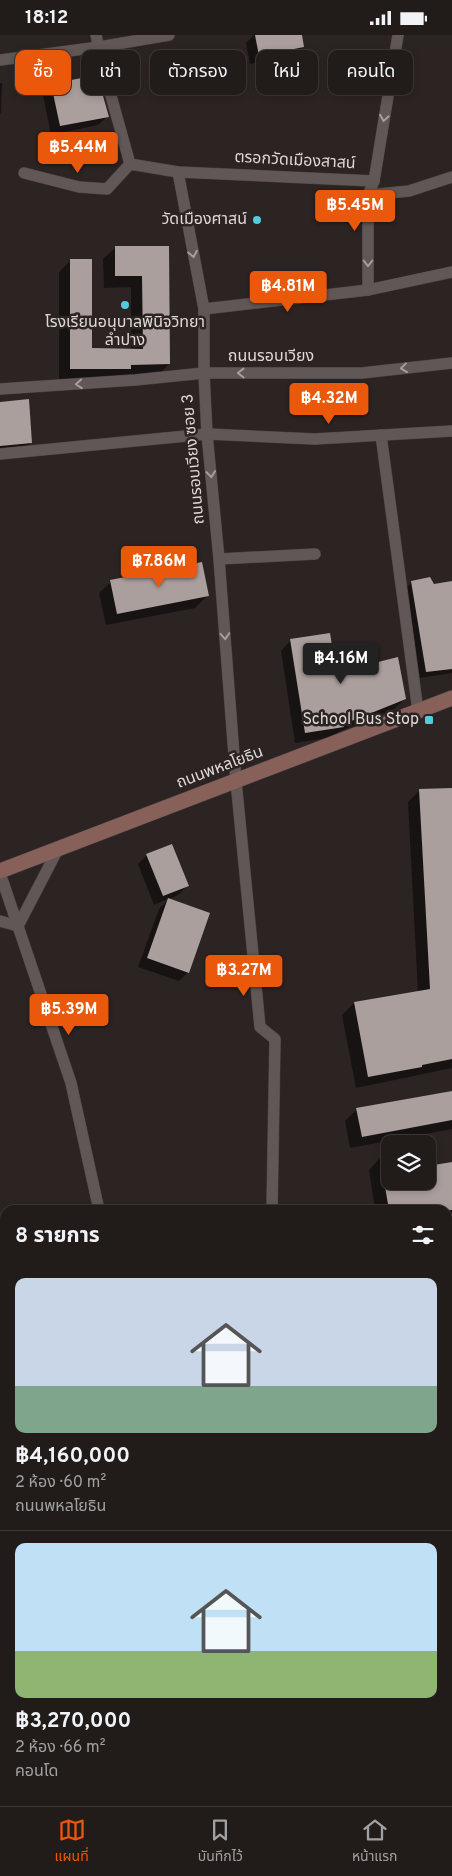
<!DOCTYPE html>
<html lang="th">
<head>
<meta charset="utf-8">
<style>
	body { margin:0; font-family:Overpass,"Noto Sans Thai",sans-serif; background:#292423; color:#f1f3f6; height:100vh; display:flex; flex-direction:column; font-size:19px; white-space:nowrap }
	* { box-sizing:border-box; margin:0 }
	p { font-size:16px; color:#a2a1a2 }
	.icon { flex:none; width:28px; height:28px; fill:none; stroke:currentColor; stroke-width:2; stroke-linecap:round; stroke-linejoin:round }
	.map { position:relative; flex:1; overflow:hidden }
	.details { position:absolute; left:0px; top:1170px; width:452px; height:601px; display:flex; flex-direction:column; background:#211b1a; border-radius:15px 15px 0 0; box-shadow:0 2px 8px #0003,0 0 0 1px #3e3939 }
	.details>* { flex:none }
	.banner { position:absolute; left:15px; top:15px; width:422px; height:45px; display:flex; gap:10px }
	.tools { position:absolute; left:381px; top:1100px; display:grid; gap:10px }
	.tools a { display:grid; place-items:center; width:55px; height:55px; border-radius:10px; background:#211b1a; box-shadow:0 2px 8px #0003,0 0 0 1px #3e3939; font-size:25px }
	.price { position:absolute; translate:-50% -42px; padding:0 11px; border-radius:5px; background:#ea580c; color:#fff; font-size:16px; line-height:32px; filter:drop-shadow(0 1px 2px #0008) }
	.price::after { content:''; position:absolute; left:50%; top:30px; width:15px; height:11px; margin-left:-8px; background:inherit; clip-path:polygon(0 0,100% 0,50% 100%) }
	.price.on { background:#222; color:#fff }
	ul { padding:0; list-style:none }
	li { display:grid; align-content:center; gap:10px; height:265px; padding:0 15px }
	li+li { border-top:1px solid #3e3939 }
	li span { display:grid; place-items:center; height:155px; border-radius:10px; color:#555 }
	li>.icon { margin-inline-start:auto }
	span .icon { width:90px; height:90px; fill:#fffc; stroke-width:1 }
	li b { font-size:21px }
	h2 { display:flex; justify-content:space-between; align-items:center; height:60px; padding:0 15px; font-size:21px }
	.pill { padding:0 18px; border-radius:10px; background:#211b1a; box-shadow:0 2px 8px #0003,0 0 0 1px #3e3939; font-size:18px; line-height:45px }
	.pill.on { background:#ea580c; color:#fff }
	.status { display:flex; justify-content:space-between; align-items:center; height:35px; padding:0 25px; background:#211b1a; direction:ltr }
	.status svg { height:14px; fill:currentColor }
	.tabs { display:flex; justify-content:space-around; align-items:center; height:70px; border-top:1px solid #3e3939; background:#211b1a; font-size:14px; color:#a2a1a2 }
	.tabs a { display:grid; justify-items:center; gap:2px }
	.tabs .on { color:#ea580c }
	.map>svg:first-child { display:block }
	.shadow { fill:#0007 }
	.building { fill:#aa9f9d }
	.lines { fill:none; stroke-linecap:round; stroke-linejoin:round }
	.street-casing { stroke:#494241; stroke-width:12 }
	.secondary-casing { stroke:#494241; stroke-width:16 }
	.highway-casing { stroke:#494241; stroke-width:16 }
	.street { stroke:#615756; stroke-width:11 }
	.secondary { stroke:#87605a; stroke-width:15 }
	.highway { stroke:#df7462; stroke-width:15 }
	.oneway { stroke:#a69e9d }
	.poi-dot { fill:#54cade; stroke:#2c2422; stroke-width:2 }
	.labels { text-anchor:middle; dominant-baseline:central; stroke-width:5; stroke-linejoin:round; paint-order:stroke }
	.street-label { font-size:16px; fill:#ded8d7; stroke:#2c2422 }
	.poi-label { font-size:16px; fill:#ded8d7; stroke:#2c2422; text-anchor:end }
</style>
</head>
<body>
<div class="status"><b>18:12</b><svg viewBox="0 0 49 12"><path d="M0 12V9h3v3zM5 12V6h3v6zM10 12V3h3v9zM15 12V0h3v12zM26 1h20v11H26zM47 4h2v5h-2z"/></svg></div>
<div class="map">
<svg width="452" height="1771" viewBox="0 0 452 1771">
	<rect width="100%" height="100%" fill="#2c2422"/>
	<g class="shadow">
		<path d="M254,0H300L303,12L294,21L250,29L246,8Z"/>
		<path d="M0,48H2L1,77L0,79Z"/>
		<path d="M52,50L108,81L98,90L51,100L43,60Z"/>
		<path d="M167,212L169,329L157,341L59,345V237L71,225L90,315H131V252L104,253L103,224L115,213Z"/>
		<path d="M0,368L31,408L25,414L0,416Z"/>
		<path d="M111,547L207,561L195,573L106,590L99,558Z"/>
		<path d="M412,547L433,551L452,547V638L420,643L406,553Z"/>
		<path d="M291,605L334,632L378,628L405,664L394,674L338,697L333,702L295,708L281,616Z"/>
		<path d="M452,754V1033L356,1053L342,980L354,968L418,958L408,767L420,755Z"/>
		<path d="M147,820L187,851L178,860L154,870L138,829Z"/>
		<path d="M168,865L188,937L179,946L138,932L159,874Z"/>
		<path d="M452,1057V1094L350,1113L345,1086L357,1074Z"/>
		<path d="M428,1115H431L434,1131L452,1128V1193L448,1194V1175H375L369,1135L380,1123L390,1121V1146H428Z"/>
	</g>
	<g class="building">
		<path d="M255,0H302L304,12L259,21Z"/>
		<path d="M97,40L109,82L60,91L51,49Z"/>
		<path d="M115,211H169L170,329L131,330V334H70V224H92V313L143,314L142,241H115Z"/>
		<path d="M29,364L32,408L0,411V367Z"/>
		<path d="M202,527L209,561L117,579L110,545Z"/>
		<path d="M430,542L434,549L452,546V634L426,637L411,546Z"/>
		<path d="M330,598L335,630L378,627L398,622L406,664L344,689V692L305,698L290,604Z"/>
		<path d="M452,753V1024L422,1030V1032L368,1042L354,967L430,954L419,754Z"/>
		<path d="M172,809L189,851L163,861L146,819Z"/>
		<path d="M168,863L210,878L189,938L147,923Z"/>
		<path d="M452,1056V1085L362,1102L356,1073Z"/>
		<path d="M452,1127V1175H389L384,1146H428V1131Z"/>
	</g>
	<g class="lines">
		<g class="street-casing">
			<g id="street">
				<path d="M96,0L103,32L130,129L178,137L374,146"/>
				<path d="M0,25L99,12L169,0"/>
				<path d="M178,137L204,274V338L207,399L219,524L236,746L260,992L275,1004L272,1175"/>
				<path d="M24,138L79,152L107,154L130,129"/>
				<path d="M368,160L409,156L452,142"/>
				<path d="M368,255V160L374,146L398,0"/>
				<path d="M204,274L368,255L452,237"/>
				<path d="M0,354L135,345L204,338H362L452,328"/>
				<path d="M381,400L418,676"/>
				<path d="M0,419L207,399L315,404L452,396"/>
				<path d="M219,524L315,519"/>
				<path d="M0,838L71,1048L99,1175"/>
				<path d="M0,886L18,891L58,814"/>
				<path d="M0,1191L5,1190"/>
				<path d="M0,1277L5,1275"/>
				<path d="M448,1298L452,1296"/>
				<path d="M0,1419L5,1418"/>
				<path d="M448,1466H452"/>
				<path d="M0,1522L5,1521"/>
			</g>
		</g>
		<g class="secondary-casing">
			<g id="secondary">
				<path d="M0,836L452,663"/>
				<path d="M448,1712H452"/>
				<path d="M0,1741H5"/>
			</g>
		</g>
		<g class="highway-casing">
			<g id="highway">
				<path d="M448,1757H452"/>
				<path d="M210,1771L280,1766"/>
			</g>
		</g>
		<use href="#street" class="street"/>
		<use href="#secondary" class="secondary"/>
		<use href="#highway" class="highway"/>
	</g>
	<defs><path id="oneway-chevron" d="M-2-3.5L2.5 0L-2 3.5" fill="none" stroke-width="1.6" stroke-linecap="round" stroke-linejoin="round" transform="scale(1.25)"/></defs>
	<g class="oneway">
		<use href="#oneway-chevron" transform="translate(384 83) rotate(99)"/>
		<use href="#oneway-chevron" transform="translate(193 219) rotate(79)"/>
		<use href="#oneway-chevron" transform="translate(368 228) rotate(90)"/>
		<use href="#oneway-chevron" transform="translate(404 333) rotate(173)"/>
		<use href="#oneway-chevron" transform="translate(241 338) rotate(180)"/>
		<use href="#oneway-chevron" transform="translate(79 349) rotate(176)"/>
		<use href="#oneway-chevron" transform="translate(211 439) rotate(84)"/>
		<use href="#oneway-chevron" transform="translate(225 601) rotate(86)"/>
	</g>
	<g class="poi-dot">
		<circle cx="257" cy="185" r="5"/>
		<circle cx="125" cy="270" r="5"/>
		<rect x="424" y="680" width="10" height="10" rx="2.5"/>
	</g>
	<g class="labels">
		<g class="street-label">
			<text transform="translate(295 126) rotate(3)">ตรอกวัดเมืองสาสน์</text>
			<text x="271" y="322">ถนนรอบเวียง</text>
			<text transform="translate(194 424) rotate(-95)">ถนนรอบเวียง ซอย 3</text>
			<text transform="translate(220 733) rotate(-21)">ถนนพหลโยธิน</text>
		</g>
		<g class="poi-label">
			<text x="247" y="185">วัดเมืองศาสน์</text>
			<text x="125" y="288" text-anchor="middle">โรงเรียนอนุบาลพินิจวิทยา<tspan x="125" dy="18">ลำปาง</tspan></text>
			<text x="419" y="685">School Bus Stop</text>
		</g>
	</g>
</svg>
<div class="tools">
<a><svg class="icon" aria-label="layers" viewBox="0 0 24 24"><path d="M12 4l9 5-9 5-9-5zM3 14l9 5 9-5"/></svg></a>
</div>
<b class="price" style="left:78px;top:139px">฿5.44M</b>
<b class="price" style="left:355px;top:197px">฿5.45M</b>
<b class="price" style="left:288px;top:278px">฿4.81M</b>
<b class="price" style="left:329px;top:390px">฿4.32M</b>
<b class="price" style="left:159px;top:553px">฿7.86M</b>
<b class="price on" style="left:341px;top:650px">฿4.16M</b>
<b class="price" style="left:244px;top:962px">฿3.27M</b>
<b class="price" style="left:69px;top:1001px">฿5.39M</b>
<div class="banner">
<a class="pill on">ซื้อ</a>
<a class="pill">เช่า</a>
<a class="pill">ตัวกรอง</a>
<a class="pill">ใหม่</a>
<a class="pill">คอนโด</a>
</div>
<section class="details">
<h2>8 รายการ<svg class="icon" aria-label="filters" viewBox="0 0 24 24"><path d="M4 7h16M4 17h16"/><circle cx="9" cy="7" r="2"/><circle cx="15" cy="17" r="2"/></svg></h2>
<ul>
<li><span style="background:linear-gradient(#c9d6e8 70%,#7fa58c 0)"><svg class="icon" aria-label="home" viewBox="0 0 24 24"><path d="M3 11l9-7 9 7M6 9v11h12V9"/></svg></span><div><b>฿4,160,000</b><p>2 ห้อง · 60 m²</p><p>ถนนพหลโยธิน</p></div></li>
<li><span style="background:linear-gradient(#bfe0f5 70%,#8fb573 0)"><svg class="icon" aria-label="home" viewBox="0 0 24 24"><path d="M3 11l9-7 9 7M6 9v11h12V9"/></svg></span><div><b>฿3,270,000</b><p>2 ห้อง · 66 m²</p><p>คอนโด</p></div></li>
</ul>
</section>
</div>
<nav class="tabs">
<a class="on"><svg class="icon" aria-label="map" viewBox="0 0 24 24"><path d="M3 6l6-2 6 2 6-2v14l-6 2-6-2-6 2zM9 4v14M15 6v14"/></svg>แผนที่</a>
<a><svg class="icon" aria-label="saved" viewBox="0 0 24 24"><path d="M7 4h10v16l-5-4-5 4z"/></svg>บันทึกไว้</a>
<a><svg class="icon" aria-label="home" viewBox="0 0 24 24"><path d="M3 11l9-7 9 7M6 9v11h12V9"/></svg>หน้าแรก</a>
</nav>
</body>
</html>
